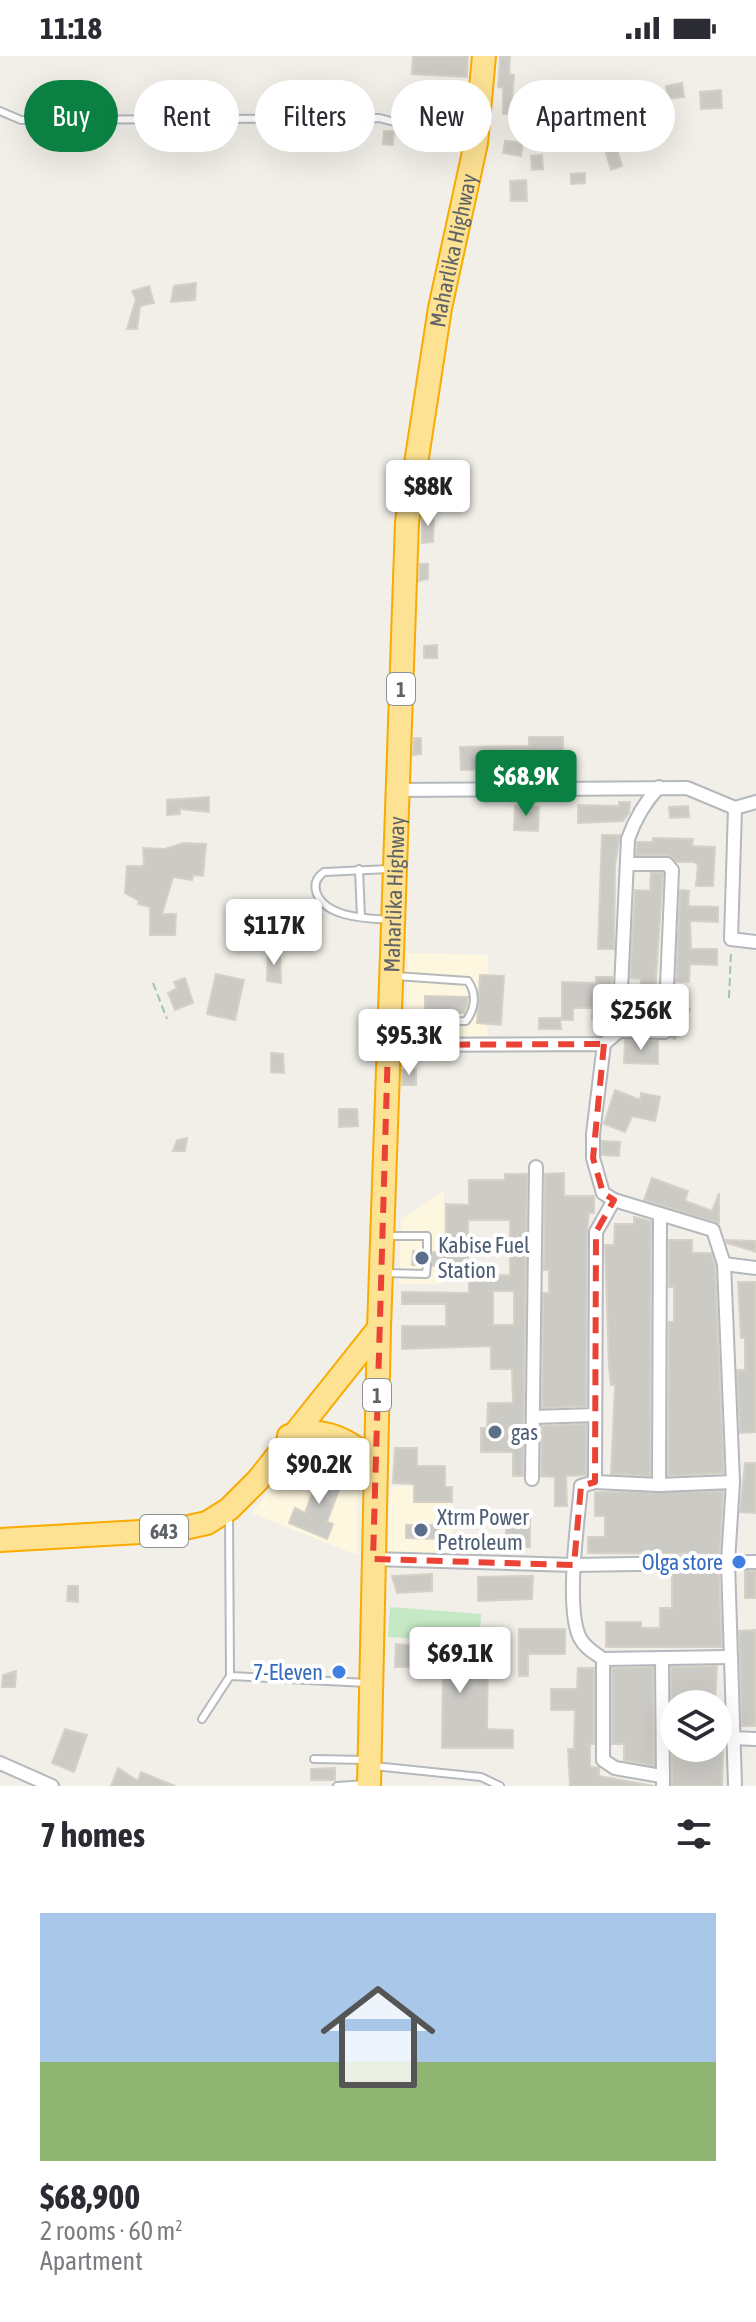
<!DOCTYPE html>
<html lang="en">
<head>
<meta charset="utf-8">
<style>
	body { margin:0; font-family:"Asap Condensed",sans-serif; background:#f7f7f7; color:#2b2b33; height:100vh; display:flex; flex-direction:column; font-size:30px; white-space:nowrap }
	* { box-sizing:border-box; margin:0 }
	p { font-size:26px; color:#7c7c81 }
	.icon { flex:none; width:44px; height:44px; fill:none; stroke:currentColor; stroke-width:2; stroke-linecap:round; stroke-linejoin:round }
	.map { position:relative; height:1730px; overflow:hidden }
	.drawer { display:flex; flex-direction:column; background:#fff; flex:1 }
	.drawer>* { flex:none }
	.banner { position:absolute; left:24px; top:24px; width:708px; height:72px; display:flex; gap:16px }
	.buttons { position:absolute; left:660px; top:1634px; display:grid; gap:16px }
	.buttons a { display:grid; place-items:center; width:72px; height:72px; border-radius:50%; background:#fff; box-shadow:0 8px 32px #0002; font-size:40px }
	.price { position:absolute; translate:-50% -68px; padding:0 18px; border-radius:8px; background:#fff; color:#222; font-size:26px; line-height:52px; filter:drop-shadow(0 2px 4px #0008) }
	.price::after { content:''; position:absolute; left:50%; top:48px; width:24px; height:18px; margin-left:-12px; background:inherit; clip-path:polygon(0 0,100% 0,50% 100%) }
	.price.active { background:#0b8043; color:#fff }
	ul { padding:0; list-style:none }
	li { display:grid; align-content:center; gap:16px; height:424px; padding:0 40px }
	li span { display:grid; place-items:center; height:248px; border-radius:0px; color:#555 }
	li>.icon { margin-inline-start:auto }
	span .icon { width:144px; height:144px; fill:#fffc; stroke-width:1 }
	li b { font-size:34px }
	h2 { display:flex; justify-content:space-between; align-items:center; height:96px; padding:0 40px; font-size:34px }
	.chip { padding:0 28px; border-radius:36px; background:#fff; box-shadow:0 8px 32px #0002; font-size:28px; line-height:72px }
	.chip.active { background:#0b8043; color:#fff }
	.status { display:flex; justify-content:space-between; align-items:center; height:56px; padding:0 40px; background:#fff; direction:ltr }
	.status svg { height:22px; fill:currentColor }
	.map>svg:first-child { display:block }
	.commercial { fill:#fef7e0 }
	.green { fill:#c5e8c5 }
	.building { fill:#cccac5; stroke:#d6d1c6; stroke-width:2; fill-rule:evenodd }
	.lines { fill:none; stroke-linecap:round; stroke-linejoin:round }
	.lane-casing { stroke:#b5b8bc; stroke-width:10 }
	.street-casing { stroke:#b5b8bc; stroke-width:16 }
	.highway-casing { stroke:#f9ab00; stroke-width:26 }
	.path { stroke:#9cc7a9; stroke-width:2; stroke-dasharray:8 4; stroke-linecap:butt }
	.lane { stroke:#fff; stroke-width:6 }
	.street { stroke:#fff; stroke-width:12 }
	.highway { stroke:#fde293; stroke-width:22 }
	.marked { fill:none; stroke:#ea4335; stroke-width:6; stroke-dasharray:16 10; stroke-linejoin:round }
	.service-dot { fill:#5c6f8a; stroke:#fff; stroke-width:3 }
	.shop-dot { fill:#3f7fe0; stroke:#fff; stroke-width:3 }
	.labels { text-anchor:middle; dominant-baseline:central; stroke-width:8; stroke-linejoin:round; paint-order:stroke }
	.shield { fill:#fff; stroke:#8f9295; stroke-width:2 }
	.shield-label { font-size:20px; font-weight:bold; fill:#5f6368 }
	.street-label { font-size:22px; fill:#5f6368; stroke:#fff }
	.service-label { font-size:22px; fill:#4e5e75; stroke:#fff; text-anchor:start }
	.shop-label { font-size:22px; fill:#366cbe; stroke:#fff; text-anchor:end }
</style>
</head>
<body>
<div class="status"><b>11:18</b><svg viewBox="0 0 49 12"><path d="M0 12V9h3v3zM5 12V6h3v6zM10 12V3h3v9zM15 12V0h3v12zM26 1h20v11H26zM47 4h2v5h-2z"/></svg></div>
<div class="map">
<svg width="756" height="1730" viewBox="0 0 756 1730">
	<rect width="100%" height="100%" fill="#f1efe8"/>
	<g class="commercial">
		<path d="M408,897L488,899L487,980H406Z"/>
		<path d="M444,1134L442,1228H399L401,1164Z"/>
		<path d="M297,1398L358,1421L357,1499L252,1457Z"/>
		<path d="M453,1429L452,1497H389L390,1431Z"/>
	</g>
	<path class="green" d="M390,1551L481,1558L479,1587L388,1581Z"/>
	<g class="building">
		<path d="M413,0H468L467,21L412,18Z"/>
		<path d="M500,0H510L509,18L514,19L512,45H533V39L545,38L546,61L534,62V57L503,58V32L498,31Z"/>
		<path d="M682,27L684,41L668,43L666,30Z"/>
		<path d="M274,31H286L285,42L273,41Z"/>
		<path d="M587,34H628L629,52L599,54V59L588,60Z"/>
		<path d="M721,34L722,52L701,53L700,36Z"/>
		<path d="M384,75H394L393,89L383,88Z"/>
		<path d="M505,85L523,87L521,100L503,97Z"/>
		<path d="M617,93L622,110L611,114L606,97Z"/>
		<path d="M542,99L543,113L532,114L531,100Z"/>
		<path d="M585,117V127L571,128V118Z"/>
		<path d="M526,124L527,145H511L510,125Z"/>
		<path d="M196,227L195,244L171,246L174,230Z"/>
		<path d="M149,230L154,247L140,250L137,273H127L136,243L132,235Z"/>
		<path d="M422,458H434L433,486L422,487Z"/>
		<path d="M420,508H428V523L419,525Z"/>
		<path d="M437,589V602H424V590Z"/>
		<path d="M529,681H563V721L547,722L546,705H516L517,713L461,714L460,691L529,690Z"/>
		<path d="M414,682H421V698L413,699Z"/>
		<path d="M209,741V756L179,753L180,758L167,759V744Z"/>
		<path d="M619,746H630L629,757L623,765L578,767V749L619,750Z"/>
		<path d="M515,750L539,751L538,775L514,774Z"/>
		<path d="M688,750L689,761L670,762L669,751Z"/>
		<path d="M602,779H620L615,809L614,893H598Z"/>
		<path d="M653,782L693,783L692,790L715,791L713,830H696L698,809L694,806H677L668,799H636L637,786H653Z"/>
		<path d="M183,787L206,788L203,820L193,819L192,824L173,821L162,858H176L175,879H150V851L138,848L139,845L125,837L127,810H144L143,792L165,793Z"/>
		<path d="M651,817H663L654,952L640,951L641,923L630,922L635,834L650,835Z"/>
		<path d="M680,834L689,835L688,850L718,851V866L690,865L691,893H717V909L690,908L689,926L676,925Z"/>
		<path d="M280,894L281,927L267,925L268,895Z"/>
		<path d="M216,918L244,924L235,964L207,958Z"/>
		<path d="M480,919L504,920L501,969L477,967Z"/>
		<path d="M596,921H612L611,942H606L605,963L592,962L593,952H573V964H562V926L596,927Z"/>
		<path d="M185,922L193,947L175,954L168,937L177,932L174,926Z"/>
		<path d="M425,940L468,941L467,949L464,957L425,956Z"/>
		<path d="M681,949L690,953L675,983L672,982L675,962Z"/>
		<path d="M539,962H560L561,973H539Z"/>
		<path d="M625,984L658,985V1008L624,1007Z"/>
		<path d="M271,997L283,998L284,1017L271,1016Z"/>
		<path d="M416,1013V1029H402V1014Z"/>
		<path d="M615,1034L640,1044L641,1037L660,1041L655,1065L632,1060L625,1076L604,1068Z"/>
		<path d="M339,1053H357L358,1070L339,1071Z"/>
		<path d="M187,1082L185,1095H173L177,1084Z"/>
		<path d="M602,1085L620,1086L619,1100L602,1099Z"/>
		<path d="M564,1117V1140H594V1157H589L587,1176L586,1350L542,1352L543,1237H549V1214H544L545,1118Z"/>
		<path d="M505,1118H527L523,1420H513V1396H481V1372H487L488,1347H512L513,1344L512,1313H491V1290L402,1293V1270H446V1248H402V1236L469,1237V1220L510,1219V1164H468V1216H446V1210H433L428,1203L421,1209H412L413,1195L421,1196L426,1202L433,1196H446V1148L469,1149V1124H505ZM493,1235H514V1269H493Z"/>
		<path d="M652,1122L688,1135L685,1145L712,1155L719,1137V1167L644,1144Z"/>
		<path d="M634,1161L651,1165L650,1420L611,1418L615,1329H611L609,1311L605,1189H614L615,1168H634Z"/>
		<path d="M669,1184H692V1197H711L715,1210L724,1417L668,1420L669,1266H674V1231H669Z"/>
		<path d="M726,1184L756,1185V1196L727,1187Z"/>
		<path d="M738,1226H756V1376L740,1377L737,1314H745V1282H741Z"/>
		<path d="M586,1368V1419L566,1420L567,1450H555V1421L541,1420L542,1370Z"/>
		<path d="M395,1392H417V1410H445V1431H452V1446H414V1428L393,1427Z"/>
		<path d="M745,1407H756V1457L740,1456Z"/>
		<path d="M320,1415L343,1423L327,1466L333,1468L327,1483L289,1467L295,1452L305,1457Z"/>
		<path d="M723,1435L720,1498L588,1497V1481H605V1460H595V1436Z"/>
		<rect x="506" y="1457" width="24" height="34"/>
		<path d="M406,1469H438L437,1483L406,1482Z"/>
		<rect x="745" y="1515" width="11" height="27"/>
		<path d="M672,1516H719L722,1591H606V1566H641V1572H660V1552H672Z"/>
		<path d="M432,1518V1535L397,1537L392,1520Z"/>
		<path d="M523,1520H533L532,1543L478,1545V1521Z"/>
		<path d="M68,1530H78V1546L67,1545Z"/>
		<path d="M519,1573H565V1598H528V1620H519Z"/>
		<path d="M756,1574V1670H742L739,1575Z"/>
		<path d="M396,1588L488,1596L487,1673L513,1674V1692H442L443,1611H395Z"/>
		<path d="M717,1610L715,1648H674V1692H723L722,1730H672L671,1611Z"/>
		<path d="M653,1611L654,1710L624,1704V1688H612V1612Z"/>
		<path d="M578,1612H594V1688H590V1711L599,1712V1720L654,1730H570L568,1693H574L575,1654H551V1633H577Z"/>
		<path d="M16,1615L15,1631H2L3,1619Z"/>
		<path d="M65,1673L87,1679L74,1716L52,1707Z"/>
		<path d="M118,1712L138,1725L141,1716L175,1730H111Z"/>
		<path d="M335,1712V1724H311V1713Z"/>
	</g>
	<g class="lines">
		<g class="lane-casing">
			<g id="lane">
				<path d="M0,55L21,64L379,62L472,86"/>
				<path d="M359,813L361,861"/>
				<path d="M389,864C367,862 327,862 317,838C313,828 317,821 324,816L390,813"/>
				<path d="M393,966L466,965C475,953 477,938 468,925L396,920"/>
				<path d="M387,1180H427V1196"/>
				<path d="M385,1217L426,1218L427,1209"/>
				<path d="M229,1459L230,1620"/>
				<path d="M202,1663L230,1620L367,1627"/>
				<path d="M314,1703L367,1704"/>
				<path d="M374,1710L481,1721L500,1730"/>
				<path d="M337,1730L366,1728"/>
			</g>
		</g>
		<g class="street-casing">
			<g id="street">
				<path d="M397,734L687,732L735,752L756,746"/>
				<path d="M735,752L731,883L756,886"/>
				<path d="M619,975L665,976L672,814L667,808H627"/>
				<path d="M604,988L619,975L628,783C635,763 644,747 659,731"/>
				<path d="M388,989L604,988L593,1078V1102L603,1137L614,1144L713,1174L724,1208L733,1426L728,1506L735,1730"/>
				<path d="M614,1144L596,1176L595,1426L581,1430C578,1464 565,1553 580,1582C585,1592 595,1597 603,1603L728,1601"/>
				<path d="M724,1208L756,1212"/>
				<path d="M533,1361L595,1359"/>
				<path d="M532,1423L536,1111"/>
				<path d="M595,1426L659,1429L733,1426"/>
				<path d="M659,1429L660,1158"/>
				<path d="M373,1503L574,1509L756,1506"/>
				<path d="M662,1602L663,1730"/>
				<path d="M603,1603V1704L615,1712L661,1720"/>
				<path d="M731,1682L756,1683"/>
				<path d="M0,1707L52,1730"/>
			</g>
		</g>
		<g class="highway-casing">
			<g id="highway">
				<path d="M289,1380C325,1370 349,1384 375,1407"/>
				<path d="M0,1484L175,1474L207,1467L229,1453L258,1424L379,1272"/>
				<path id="s1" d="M369,1730L379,1272L407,466L440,252L476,87L484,0"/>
			</g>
		</g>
		<g class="path">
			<path d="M153,927L167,963"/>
			<path d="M729,942L731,896"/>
		</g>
		<use href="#lane" class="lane"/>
		<use href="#street" class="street"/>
		<use href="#highway" class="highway"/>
	</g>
	<path class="marked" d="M604,988L593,1102L603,1137L614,1144L596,1176L595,1426L581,1430L574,1509L373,1503L388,989Z"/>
	<g class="service-dot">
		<circle cx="422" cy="1202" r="8"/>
		<circle cx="495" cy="1376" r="8"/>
		<circle cx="421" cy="1474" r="8"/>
	</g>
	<g class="shop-dot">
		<circle cx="739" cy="1506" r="8"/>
		<circle cx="339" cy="1616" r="8"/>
	</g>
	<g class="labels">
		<g class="shield">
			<rect x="387" y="617" width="28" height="32" rx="6"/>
			<rect x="363" y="1323" width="28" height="32" rx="6"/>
			<rect x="140" y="1459" width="48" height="32" rx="6"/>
		</g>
		<g class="shield-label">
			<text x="401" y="633">1</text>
			<text x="377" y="1339">1</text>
			<text x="164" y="1475">643</text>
		</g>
		<g class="street-label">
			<text stroke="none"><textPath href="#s1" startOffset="1540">Maharlika Highway</textPath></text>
			<text stroke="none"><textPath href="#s1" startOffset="892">Maharlika Highway</textPath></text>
		</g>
		<g class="service-label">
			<text x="438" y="1189">Kabise Fuel<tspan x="438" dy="25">Station</tspan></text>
			<text x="511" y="1376">gas</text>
			<text x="437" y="1461">Xtrm Power<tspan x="437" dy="25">Petroleum</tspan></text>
		</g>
		<g class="shop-label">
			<text x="723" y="1506">Olga store</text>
			<text x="323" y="1616">7-Eleven</text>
		</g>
	</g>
</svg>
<div class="buttons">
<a><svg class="icon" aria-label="layers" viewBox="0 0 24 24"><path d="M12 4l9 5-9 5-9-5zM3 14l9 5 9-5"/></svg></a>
</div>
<b class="price" style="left:428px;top:472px">$88K</b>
<b class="price active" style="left:526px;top:762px">$68.9K</b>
<b class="price" style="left:274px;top:911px">$117K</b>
<b class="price" style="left:641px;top:996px">$256K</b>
<b class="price" style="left:409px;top:1021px">$95.3K</b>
<b class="price" style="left:319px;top:1450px">$90.2K</b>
<b class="price" style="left:460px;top:1639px">$69.1K</b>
<div class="banner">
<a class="chip active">Buy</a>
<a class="chip">Rent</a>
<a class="chip">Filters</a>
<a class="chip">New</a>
<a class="chip">Apartment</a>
</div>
</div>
<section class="drawer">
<h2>7 homes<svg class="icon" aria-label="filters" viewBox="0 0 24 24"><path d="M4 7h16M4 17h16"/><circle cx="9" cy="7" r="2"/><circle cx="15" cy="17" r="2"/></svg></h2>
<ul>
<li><span style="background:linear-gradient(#a9c7e8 60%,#8fb573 0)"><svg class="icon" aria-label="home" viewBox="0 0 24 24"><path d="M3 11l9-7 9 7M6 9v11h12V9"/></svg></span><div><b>$68,900</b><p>2 rooms · 60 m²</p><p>Apartment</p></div></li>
</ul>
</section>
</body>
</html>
